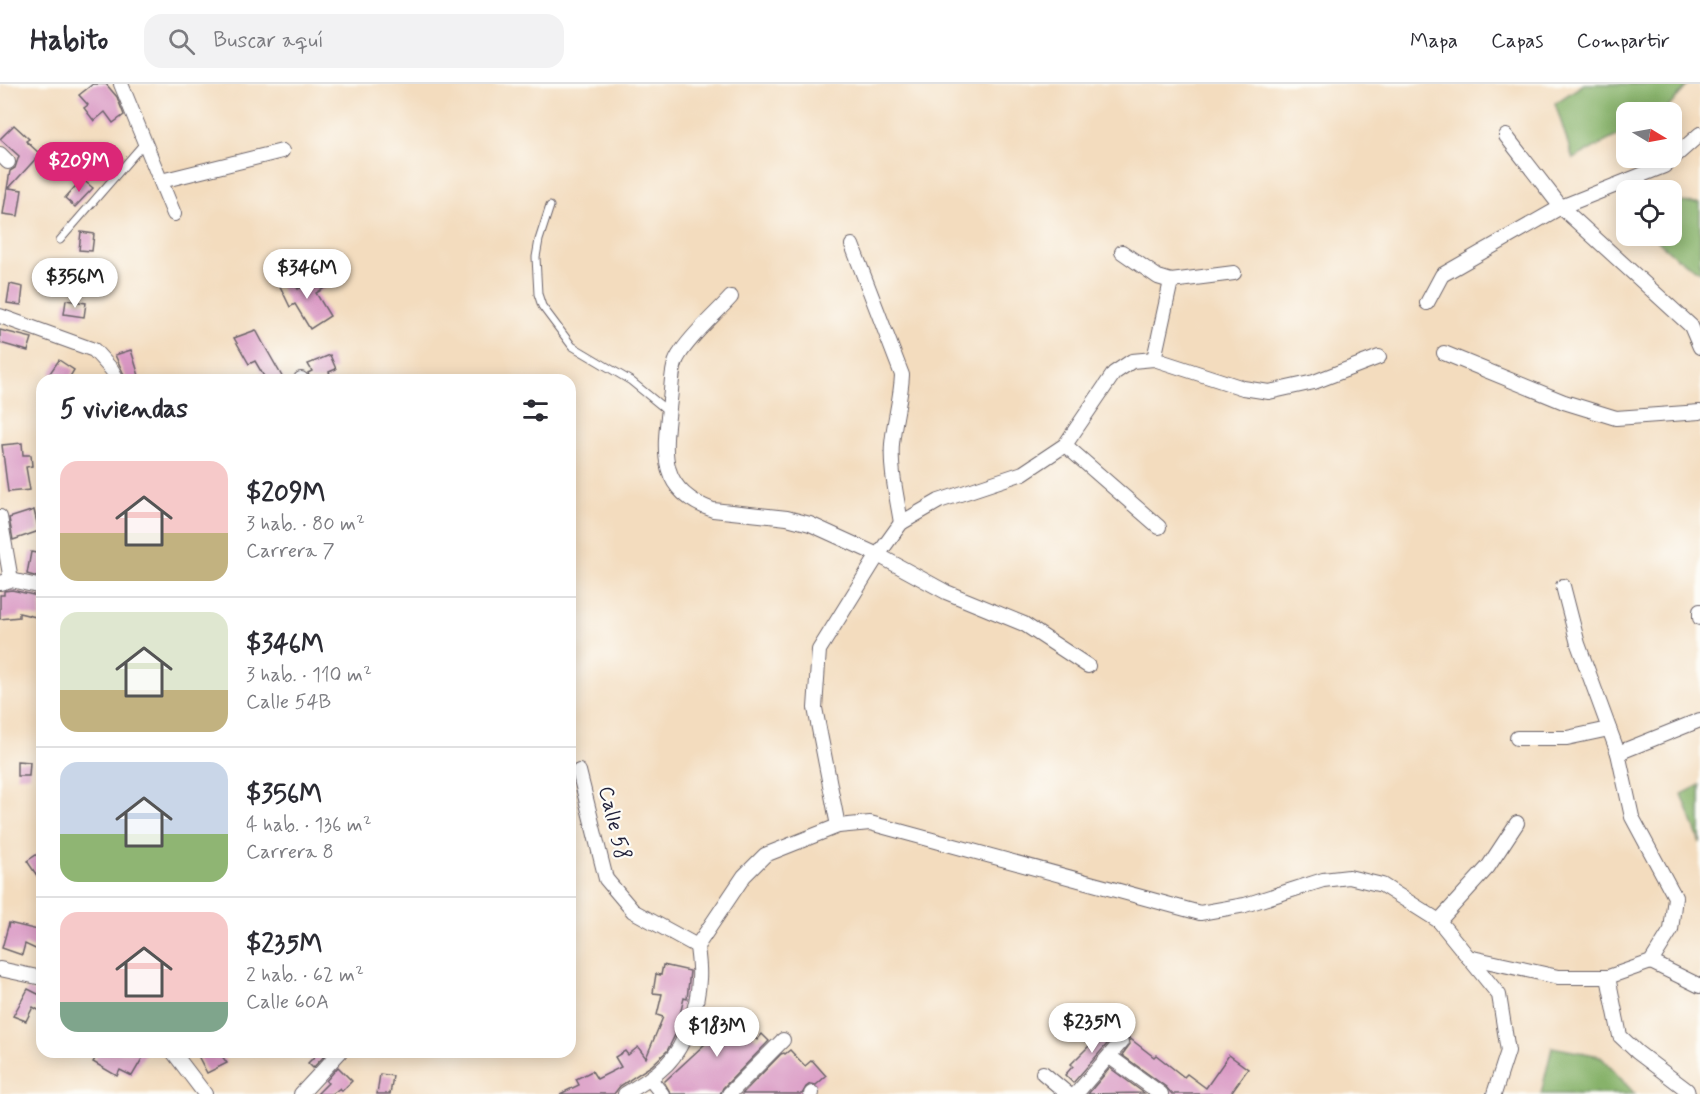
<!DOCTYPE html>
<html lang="es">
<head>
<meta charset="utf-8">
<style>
	body { margin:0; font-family:Mynerve,sans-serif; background:#f2f2f3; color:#2b2b33; height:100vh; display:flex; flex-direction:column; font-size:22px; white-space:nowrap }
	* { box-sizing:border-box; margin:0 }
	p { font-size:20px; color:#7c7c81 }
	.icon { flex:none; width:33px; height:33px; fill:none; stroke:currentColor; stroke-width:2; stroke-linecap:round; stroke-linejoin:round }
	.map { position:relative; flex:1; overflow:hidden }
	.side { position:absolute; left:36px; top:290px; width:540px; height:684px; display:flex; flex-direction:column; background:#fff; border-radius:18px; box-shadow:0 3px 15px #0003 }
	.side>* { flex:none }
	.needle { width:39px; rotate:100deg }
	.fabs { position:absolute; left:1616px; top:18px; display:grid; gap:12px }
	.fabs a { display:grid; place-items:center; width:66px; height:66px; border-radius:12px; background:#fff; box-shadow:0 3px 15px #0003; font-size:30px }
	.price { position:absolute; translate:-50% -51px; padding:0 14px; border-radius:21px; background:#fff; color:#222; font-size:20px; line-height:39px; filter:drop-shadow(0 2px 3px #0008) }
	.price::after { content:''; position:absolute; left:50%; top:36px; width:18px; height:14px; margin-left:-9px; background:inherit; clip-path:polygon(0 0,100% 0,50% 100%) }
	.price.on { background:#db2777; color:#fff }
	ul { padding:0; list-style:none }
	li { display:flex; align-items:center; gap:18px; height:150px; padding:0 24px }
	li+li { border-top:2px solid #e1e1e2 }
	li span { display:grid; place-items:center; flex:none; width:168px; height:120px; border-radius:18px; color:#555 }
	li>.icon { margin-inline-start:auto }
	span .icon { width:72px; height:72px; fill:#fffc; stroke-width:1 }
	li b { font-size:26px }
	h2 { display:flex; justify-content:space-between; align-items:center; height:72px; padding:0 24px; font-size:26px }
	header { display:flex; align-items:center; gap:36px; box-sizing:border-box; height:84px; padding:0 30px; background:#fff; border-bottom:2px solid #e1e1e2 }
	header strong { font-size:28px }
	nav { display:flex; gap:33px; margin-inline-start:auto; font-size:21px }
	.search { width:420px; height:54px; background:#f2f2f3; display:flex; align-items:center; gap:15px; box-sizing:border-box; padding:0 21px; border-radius:18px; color:#7c7c81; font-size:22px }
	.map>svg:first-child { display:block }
	.forest { fill:#87b26a; stroke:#546a52; stroke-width:1.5 }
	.building { fill:#d997c3 }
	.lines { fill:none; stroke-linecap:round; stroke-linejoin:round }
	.service-casing { stroke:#6b6369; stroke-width:9 }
	.minor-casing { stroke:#6b6369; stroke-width:16 }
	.service { stroke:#fff; stroke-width:7 }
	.minor { stroke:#fff; stroke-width:14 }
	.labels { text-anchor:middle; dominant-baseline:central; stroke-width:4.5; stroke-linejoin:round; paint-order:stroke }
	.street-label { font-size:21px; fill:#22223b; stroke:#fdfcf7 }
</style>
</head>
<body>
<header>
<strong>Habito</strong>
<div class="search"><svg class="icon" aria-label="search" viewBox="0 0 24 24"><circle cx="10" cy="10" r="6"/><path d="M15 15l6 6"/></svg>Buscar aquí</div>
<nav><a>Mapa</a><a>Capas</a><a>Compartir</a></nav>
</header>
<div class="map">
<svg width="1700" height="1010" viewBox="0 0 1700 1010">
	<rect width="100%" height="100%" fill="#fdfcf7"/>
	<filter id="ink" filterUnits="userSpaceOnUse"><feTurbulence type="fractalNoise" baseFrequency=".0167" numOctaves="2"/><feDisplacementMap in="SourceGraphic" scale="12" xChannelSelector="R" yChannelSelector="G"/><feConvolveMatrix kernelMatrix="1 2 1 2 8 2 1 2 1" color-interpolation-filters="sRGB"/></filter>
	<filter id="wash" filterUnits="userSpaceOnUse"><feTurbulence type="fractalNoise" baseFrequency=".008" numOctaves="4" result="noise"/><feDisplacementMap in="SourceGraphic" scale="24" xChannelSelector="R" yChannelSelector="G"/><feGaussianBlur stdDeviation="1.35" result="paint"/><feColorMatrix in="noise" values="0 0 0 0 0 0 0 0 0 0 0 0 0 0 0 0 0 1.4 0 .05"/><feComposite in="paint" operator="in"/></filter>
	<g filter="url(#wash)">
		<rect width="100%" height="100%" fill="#f3dcbe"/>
		<g class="forest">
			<path d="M1584,0H1689L1667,25L1661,28H1626V47L1573,75L1555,19Z"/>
			<path d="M1671,118L1700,119V188L1677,174L1652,152H1671Z"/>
			<path d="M1700,701V759L1682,710Z"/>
			<path d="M1552,963L1600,972L1635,1010H1541Z"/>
		</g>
		<g id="blocks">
			<g class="building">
				<path d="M93,0H106L117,13L124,31L113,39L105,28L94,37L84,24L88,21L79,11Z"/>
				<path d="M14,41L29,55L26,57L40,70L9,104L22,106L18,132L3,130L10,87L15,84L19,72L0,55Z"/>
				<path d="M82,95L93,104L75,123L65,114Z"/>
				<path d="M81,148L94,150L92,167L79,166Z"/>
				<path d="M321,192L328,202L316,209L330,232L310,245L295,220L290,223L279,200L291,194L298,205Z"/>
				<path d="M10,200L23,203L21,221L7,219Z"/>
				<path d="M66,216L86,219L84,233L64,230Z"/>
				<path d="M0,246L32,254L28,267L0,259Z"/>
				<path d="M256,246L263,259L284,296H266L255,277L249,280L234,254Z"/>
				<path d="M131,266L140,295H126L115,271Z"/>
				<path d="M330,271L336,285L329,288L332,296H310L308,289L312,287L308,280Z"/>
				<path d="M59,276L74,286L68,296H60L50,289Z"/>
				<path d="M22,359L23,371H31L32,382L26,383L30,406L8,408L2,361Z"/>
				<path d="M34,426L39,447L13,456L9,434Z"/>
				<path d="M31,468L42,470L41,494L27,490Z"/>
				<path d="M12,506L42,513L40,534L19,529V533L0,535V511H4V507Z"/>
				<path d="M17,677L30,678L29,692H17Z"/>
				<path d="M42,767V799L27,777Z"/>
				<path d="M9,839L42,847V868L25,860L22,871L2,864Z"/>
				<path d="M663,881L690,887L687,915L684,914L675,951L667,967L651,982L620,1002L614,1010H560L579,1001L576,995L592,987L597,995L621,983L615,973L625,967L628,971L638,963L646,974L663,933L657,931L662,910L653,909L656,890L661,891Z"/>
				<path d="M28,905L42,912V928L33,923L26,937L13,932Z"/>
				<path d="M728,926L757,956L762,950L769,957L723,1004L720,1010H671L664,998L706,959L699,952Z"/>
				<path d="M1116,940L1127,949H1119L1114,952L1073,999L1065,991L1073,982L1071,980L1097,954L1099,956Z"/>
				<path d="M1128,953L1154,973L1156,971L1184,993L1187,990L1206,1004L1229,971L1248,985L1230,1010H1172L1166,1003L1122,971L1130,960Z"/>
				<path d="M790,966L805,982L812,976L826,992L816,1001L810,1000L806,1003L802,1010H742L781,970L784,969L785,970Z"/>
				<path d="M99,968H146L132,992L120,986L117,992L93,978Z"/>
				<path d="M196,968H219L227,979L207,989Z"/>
				<path d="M319,968H328L313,984L308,979Z"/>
				<path d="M338,983L352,997L342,1007L340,1004L332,1010H317L328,999L326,997Z"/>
				<path d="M1110,984L1144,1009L1088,1010Z"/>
				<path d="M380,990L393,992L390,1010H377Z"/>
			</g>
		</g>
	</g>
	<g filter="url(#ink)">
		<use href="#blocks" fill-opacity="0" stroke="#6b6369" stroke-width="1.5"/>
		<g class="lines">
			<g class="service-casing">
				<g id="service">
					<path d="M550,122L539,156L536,173L538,210L542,222L572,262L631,297L669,328"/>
					<path d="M60,156L145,58"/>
				</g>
			</g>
			<g class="minor-casing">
				<g id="minor">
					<path d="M121,0L174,130"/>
					<path d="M1506,52L1561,123L1691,242L1700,263"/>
					<path d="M0,70L8,78"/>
					<path d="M161,97L282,67"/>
					<path d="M852,161L902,291C901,315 894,337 892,360C890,386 897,413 901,439"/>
					<path d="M1122,168L1158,193L1171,197L1234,189"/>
					<path d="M731,213C714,232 692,250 679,271C671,283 672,302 670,316C664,366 656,406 713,426L787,434L810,440L878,471L946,508L1024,540L1088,582"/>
					<path d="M1427,219L1442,191L1561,123L1664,82L1700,50"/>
					<path d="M0,232L94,266L112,286L117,296"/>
					<path d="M1444,269L1564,318L1616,334L1700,328"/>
					<path d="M1154,275L1171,197"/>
					<path d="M301,295V296"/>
					<path d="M1065,361L1159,443"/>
					<path d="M0,433L11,496"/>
					<path d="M0,499L11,496L42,503"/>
					<path d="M1700,527V534"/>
					<path d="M1517,654H1567L1609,645"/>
					<path d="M1618,669L1700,636"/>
					<path d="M579,687L606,795L633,827L697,862"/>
					<path d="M838,742L815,624L819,566L878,471L901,439L939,417L1023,389L1065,361L1114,289L1132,277L1154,275L1243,304L1269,308L1314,298L1379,273"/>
					<path d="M1439,837L1488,783L1517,739"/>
					<path d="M697,862L744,792L765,771L838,742L870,739L1200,829L1245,821L1323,796L1349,793L1382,801L1439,837L1499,911L1508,967L1494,1010"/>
					<path d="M1468,873L1558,893H1608L1651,878L1671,846L1675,813L1632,733L1618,669L1578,560L1563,502"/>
					<path d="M1651,878L1700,902"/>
					<path d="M0,885L42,894"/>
					<path d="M1608,893L1620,952L1637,968L1687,1006L1688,1010"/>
					<path d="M173,968L205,1010"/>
					<path d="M1110,973L1161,1010"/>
					<path d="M1043,989L1068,1010"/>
					<path d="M650,995L662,1010"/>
					<path d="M301,1010L340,968"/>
					<path d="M625,1010C640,1001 654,993 667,980C686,961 698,921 699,895C700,884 698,873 697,862"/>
					<path d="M729,1010L783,956"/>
					<path d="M811,1010L812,1009"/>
					<path d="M1076,1010L1121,958"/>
				</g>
			</g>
			<use href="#service" class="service"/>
			<use href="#minor" class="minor"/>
		</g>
	</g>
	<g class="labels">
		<g class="street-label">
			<text transform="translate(614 739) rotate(76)">Calle 58</text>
		</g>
	</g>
</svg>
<div class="fabs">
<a><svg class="needle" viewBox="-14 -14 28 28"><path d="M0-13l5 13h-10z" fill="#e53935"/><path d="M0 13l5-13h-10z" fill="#7c7c81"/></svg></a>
<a><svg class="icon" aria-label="locate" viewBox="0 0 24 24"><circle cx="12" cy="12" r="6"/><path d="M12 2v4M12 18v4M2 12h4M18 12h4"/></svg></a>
</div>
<b class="price on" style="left:79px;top:109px">$209M</b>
<b class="price" style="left:307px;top:216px">$346M</b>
<b class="price" style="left:75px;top:225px">$356M</b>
<b class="price" style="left:1092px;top:970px">$235M</b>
<b class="price" style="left:717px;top:974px">$183M</b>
<section class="side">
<h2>5 viviendas<svg class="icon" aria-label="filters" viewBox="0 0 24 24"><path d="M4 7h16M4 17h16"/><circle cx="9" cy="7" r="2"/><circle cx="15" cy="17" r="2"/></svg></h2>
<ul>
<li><span style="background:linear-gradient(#f6c9c9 60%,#c2b280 0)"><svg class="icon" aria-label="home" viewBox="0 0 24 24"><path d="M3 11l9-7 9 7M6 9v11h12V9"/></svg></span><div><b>$209M</b><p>3 hab. · 80 m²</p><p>Carrera 7</p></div></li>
<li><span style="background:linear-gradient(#dfe7d0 65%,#c2b280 0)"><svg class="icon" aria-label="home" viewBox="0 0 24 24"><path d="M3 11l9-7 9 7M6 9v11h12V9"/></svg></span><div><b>$346M</b><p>3 hab. · 110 m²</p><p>Calle 54B</p></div></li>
<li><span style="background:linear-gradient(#c9d6e8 60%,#8fb573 0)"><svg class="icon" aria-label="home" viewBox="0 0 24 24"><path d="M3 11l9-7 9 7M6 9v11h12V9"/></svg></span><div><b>$356M</b><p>4 hab. · 136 m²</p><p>Carrera 8</p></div></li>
<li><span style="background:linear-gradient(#f6c9c9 75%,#7fa58c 0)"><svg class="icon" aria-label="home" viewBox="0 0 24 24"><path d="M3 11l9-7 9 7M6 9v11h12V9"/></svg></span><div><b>$235M</b><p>2 hab. · 62 m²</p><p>Calle 60A</p></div></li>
</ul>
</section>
</div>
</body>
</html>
